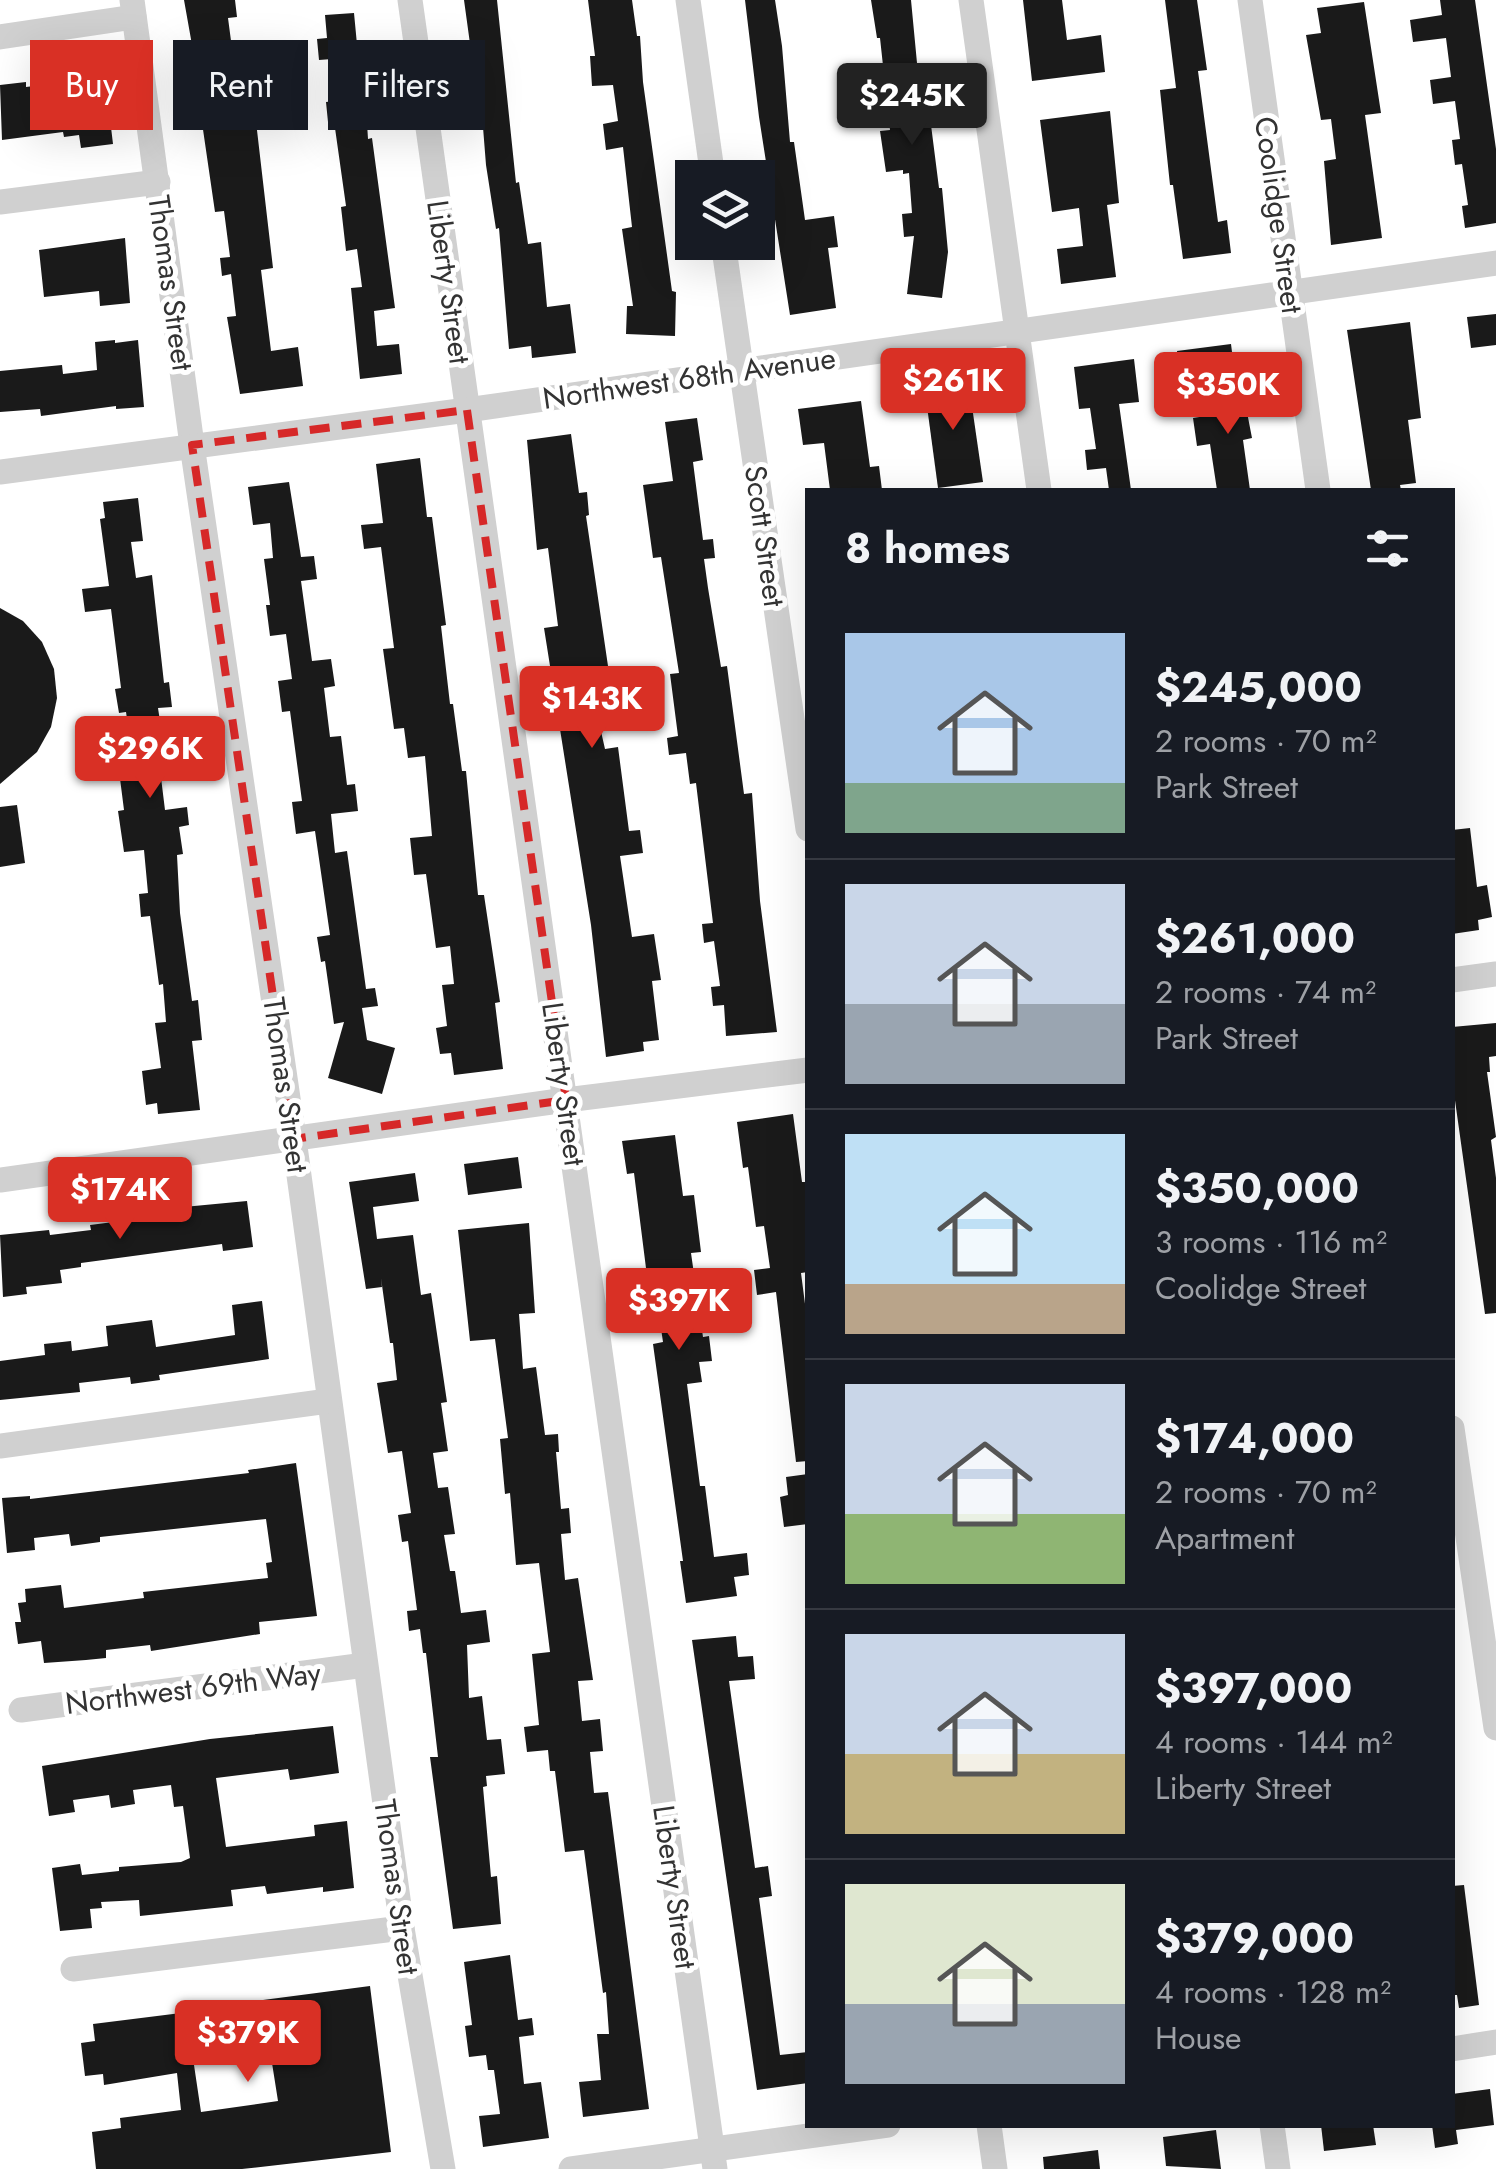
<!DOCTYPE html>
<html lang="en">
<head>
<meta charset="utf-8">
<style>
	body { margin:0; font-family:Jost,sans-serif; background:#242831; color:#f1f3f6; height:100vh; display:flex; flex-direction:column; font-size:38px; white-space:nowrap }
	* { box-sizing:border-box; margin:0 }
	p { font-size:32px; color:#9ea1a6 }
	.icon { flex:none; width:55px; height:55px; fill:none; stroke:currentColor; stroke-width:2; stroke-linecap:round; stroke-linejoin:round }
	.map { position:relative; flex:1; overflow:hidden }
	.drawer { position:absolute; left:805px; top:488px; width:650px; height:1640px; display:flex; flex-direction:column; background:#171b24; border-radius:0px; box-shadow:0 10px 40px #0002 }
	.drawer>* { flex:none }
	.hud { position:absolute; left:30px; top:40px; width:625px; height:90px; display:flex; gap:20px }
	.buttons { position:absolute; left:675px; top:160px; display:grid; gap:20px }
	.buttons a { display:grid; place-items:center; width:100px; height:100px; border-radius:0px; background:#171b24; box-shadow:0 10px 40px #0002; font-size:50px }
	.price { position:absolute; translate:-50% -85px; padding:0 22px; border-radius:10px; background:#d93025; color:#fff; font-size:32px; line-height:65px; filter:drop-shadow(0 2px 5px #0008) }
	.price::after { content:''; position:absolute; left:50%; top:60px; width:30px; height:22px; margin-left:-15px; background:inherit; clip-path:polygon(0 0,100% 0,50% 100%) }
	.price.on { background:#222; color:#fff }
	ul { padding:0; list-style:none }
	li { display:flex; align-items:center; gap:30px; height:250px; padding:0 40px }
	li+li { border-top:2px solid #363941 }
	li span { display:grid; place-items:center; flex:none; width:280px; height:200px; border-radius:0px; color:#555 }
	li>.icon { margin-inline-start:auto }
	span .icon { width:120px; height:120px; fill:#fffc; stroke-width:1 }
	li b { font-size:42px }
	h2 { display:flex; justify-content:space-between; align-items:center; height:120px; padding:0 40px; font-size:42px }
	.chip { padding:0 35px; border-radius:0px; background:#171b24; box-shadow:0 10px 40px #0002; font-size:35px; line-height:90px }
	.chip.on { background:#d93025; color:#fff }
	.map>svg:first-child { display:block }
	.building { fill:#1a1a1a; fill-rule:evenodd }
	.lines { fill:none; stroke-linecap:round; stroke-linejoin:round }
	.minor { stroke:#d0d0d0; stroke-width:25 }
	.marked { fill:none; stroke:#d62828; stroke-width:8; stroke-dasharray:20 12; stroke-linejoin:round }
	.labels { text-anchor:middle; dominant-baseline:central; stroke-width:10; stroke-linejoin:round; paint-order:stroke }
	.street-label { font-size:30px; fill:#333; stroke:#fff }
</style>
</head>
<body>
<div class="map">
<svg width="1496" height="2169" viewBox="0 0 1496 2169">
	<rect width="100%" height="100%" fill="#fff"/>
	<g class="building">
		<path d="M184,0H235L237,17L228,18L233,56L244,115L255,113L273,268L261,270L271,351L298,347L303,386L240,394L227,317L236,316L231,274L222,276L220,258L230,257L224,211L215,212L199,102L202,101Z"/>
		<path d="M464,0H497L516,183L519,182L528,244L541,242L547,307L570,304L576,353L532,358L531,346L509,349L499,228L496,229L486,165L481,102H478Z"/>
		<path d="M588,0H632L637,36H640L643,82L672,291L676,292L675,336L626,334L627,306H633L622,229L632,227L623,147L606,150L603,124L618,121L613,85L592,86L590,56H595Z"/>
		<path d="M745,0H775L782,46L790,142H794L805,220L834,216L838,247L828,248L836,308L790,315L759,117Z"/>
		<path d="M871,0H911L923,126L931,125L939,188H942L948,252L942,298L907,294L914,236L904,237L902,214L912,213L909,173L903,174V170L886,172L880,131L890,130L880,38H877Z"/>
		<path d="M1023,0H1062L1067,40L1101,35L1105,72L1032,81Z"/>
		<path d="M1165,0H1197L1207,70L1198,71L1218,222L1227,220L1231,253L1183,259L1173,185H1170L1160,90L1176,88Z"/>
		<path d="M1440,0H1475L1496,149V223L1465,228L1462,206L1468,205L1462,164L1455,165L1452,140L1460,139L1455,101L1433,104L1430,80L1451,77L1446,38L1413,42L1410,20L1442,15Z"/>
		<path d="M1364,2L1381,113L1365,115L1382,238L1331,245L1324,161L1336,159L1331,119L1321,120L1306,35L1321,33L1317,8Z"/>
		<path d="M354,13L360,76H364L368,139L372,138L395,308L374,311L377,346L399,344L402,374L360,379L351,288L362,287L357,249L346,251L341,207L346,206L334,121L328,122L326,102L335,101L332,59L319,60L317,39L327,38L325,15Z"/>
		<path d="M105,77L113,144L81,148L79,135L64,137L63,132L2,140L0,85L26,82V87Z"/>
		<path d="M1110,111L1119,203L1107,205L1116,277L1061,284L1057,249L1083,246L1079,208L1052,212L1040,120Z"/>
		<path d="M125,238L130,303L100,306L99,291L44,297L39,250Z"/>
		<path d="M1496,314V345L1471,348L1467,317Z"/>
		<path d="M1410,322L1421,418L1408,420L1416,483L1400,485L1401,490H1371L1347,330Z"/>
		<path d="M115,340V343L138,340L144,407L116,409V406L41,416L40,409L0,412V371L62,365L63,374L97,370L95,342Z"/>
		<path d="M1231,344L1235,375L1181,382L1177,351Z"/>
		<path d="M1134,359L1139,402L1119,404L1131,490H1109L1106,468L1087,470L1085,450L1096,449L1090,408L1079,409L1074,367Z"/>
		<path d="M1240,376L1252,438L1243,440L1250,490H1217L1210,444L1197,446L1193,418L1225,413L1220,379Z"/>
		<path d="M968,379L983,482L938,488L924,384Z"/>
		<path d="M861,401L870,467L879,466L882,490H830L824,443L803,445L798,409Z"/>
		<path d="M697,418L703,460L693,462L703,540L713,539L715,558L704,559L708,588L721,667L727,666L744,794L752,793L760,901L777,1032L726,1036L724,1005L713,1006L711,987L720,986L714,941L704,943L702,924L713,923L696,783L690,784L686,753L669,755L667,738L678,736L670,674L679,673L661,557L653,558L643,485L673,481L665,422Z"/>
		<path d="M571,434L579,493L587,492L589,515L586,516L608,666L590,668L595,705L605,749L618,747L629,831L640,830L643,853L620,856L632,937L654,934L661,980L652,981L659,1040L643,1042L644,1051L606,1057L591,925L544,628L558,626L548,548L537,550L527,440Z"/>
		<path d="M420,458L427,517H432L446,625L441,626L450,704H453L462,771H466L478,895H484L500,1002L495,1003L503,1069L454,1075L451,1053L440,1054L436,1028L447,1026L442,985L454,984L450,946L436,948L426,874L414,875L410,838L432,836L425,756L408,758L404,728L394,729L383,649L394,648L381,547L364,549L361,525L383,523L376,464Z"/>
		<path d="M289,482L301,557L314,556L317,579L301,581L312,661L331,659L335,686L324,688L330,737L341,736L347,785L355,784L358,811L331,814L335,853L347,851L366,989L375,988L378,1006L362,1008L367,1040L395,1048L382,1094L328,1078L344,1022L334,1024L325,961L321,962L317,937L330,935L315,831L296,834L292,802L302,801L290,711L282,712L278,681L292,679L286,634L270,636L266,605H270L264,559L273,558L270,523L253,525L248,487Z"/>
		<path d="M138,498L143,541L131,542L136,578L152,575L164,683L169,682L172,707L158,708L161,728L155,729L165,810L187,807L189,825L179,827L183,854L177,855L180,913L192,1001L198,1000L202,1040L192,1041L200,1110L158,1114L157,1103L146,1105L142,1071L161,1068L155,1023L166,1022L163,984L159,985L150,916L141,917L139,894L148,893L144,850L124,852L118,811L124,810L117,755L132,753L126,712L119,713L115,689L121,688L111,609L85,612L82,589L109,586L100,519L105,518L103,502Z"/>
		<path d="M0,608L23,621L42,642L54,669L57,698L51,727L37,752L0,784Z"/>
		<path d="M17,805L25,863L0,867V807Z"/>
		<path d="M1470,828L1477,887L1487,885L1492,917L1478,920L1479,930L1452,934V830Z"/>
		<path d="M1496,1023V1056L1489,1057L1490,1072H1487L1496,1137L1491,1140L1496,1178V1313L1485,1314L1452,1079V1027Z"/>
		<path d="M793,1114L802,1182H806L808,1197V1272L801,1273L808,1327V1461L796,1462L776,1292L757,1295L754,1270L770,1268L764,1226L756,1227L748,1167L743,1168L737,1122Z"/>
		<path d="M675,1135L683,1196L694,1195L701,1252L691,1253L703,1337L709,1336L712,1361L699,1362L702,1382L687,1384L700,1486H705L714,1557L747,1553L749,1575L734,1577L737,1596L686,1603L680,1561H683L653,1344L663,1342L656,1294L643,1296L640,1276H647L634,1173L627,1174L622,1141Z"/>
		<path d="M518,1157L522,1188L468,1195L464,1164Z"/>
		<path d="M415,1173L419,1201L373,1207L377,1239L413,1235L421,1295L431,1293L447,1402L441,1403L448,1451L433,1453L438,1488L448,1487L455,1534L444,1535L450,1571H455L461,1613L486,1610L490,1642L467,1645L469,1698L482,1696L487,1740L501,1739L505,1774L486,1776L487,1786L483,1787L491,1877L497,1876L501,1924L453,1929L430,1757H438L426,1653H423L420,1629L409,1631L407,1611L417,1610L408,1541L402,1542L398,1515L411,1513L402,1451L388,1453L377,1383L397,1380L393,1343H390L381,1278L382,1287L366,1289L349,1182Z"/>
		<path d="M247,1201L253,1247L223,1251L222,1244L81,1263V1267L60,1270L62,1283L26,1287L27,1294L3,1297L0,1235L49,1230L50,1235L91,1230L90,1225L153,1217L152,1210Z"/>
		<path d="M529,1223L535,1313L519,1314L523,1369L536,1367L545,1435L558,1434L559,1452H556L561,1509L569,1508L571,1533L561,1534L565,1580L578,1578L593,1680L578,1681L582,1721L600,1719L603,1751L590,1752L594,1793L608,1792L649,2109L583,2117L579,2082L601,2080L597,2034H609L606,1992L603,1993L584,1850L565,1852L555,1771H550L548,1750L527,1752L524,1727L539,1725L532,1654L550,1652L539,1563L516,1565L510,1493L505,1494L500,1439L508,1438L495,1339L470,1341L458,1230Z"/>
		<path d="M262,1301L269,1359L159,1375L160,1380L131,1384L130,1377L79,1383L80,1392L0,1400V1361L45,1355L44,1344L71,1341L72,1351L108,1346L106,1326L152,1320L156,1347L235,1335L232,1305Z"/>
		<path d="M296,1463L317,1616L259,1622L260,1634L151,1651L150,1645L106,1650V1658L86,1660L44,1663L41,1641L18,1644L15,1622H21L18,1603L26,1602L25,1589L61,1585L64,1608L144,1598L143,1592L268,1578L266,1563L272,1562L266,1519L100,1537V1542L71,1546L69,1534L34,1538L35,1550L7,1553L2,1498L30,1496V1499L249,1473L248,1470Z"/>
		<path d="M808,1474V1524L784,1527L780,1497L788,1495L786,1477Z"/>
		<path d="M736,1636L738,1657L753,1656L755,1679L729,1681L755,1868L768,1866L772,1896L759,1898L780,2055L808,2052V2083L757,2090L692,1640Z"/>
		<path d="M333,1726L339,1773L290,1780L288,1769L216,1778L226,1847L315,1836L314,1825L347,1821L354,1888L323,1892V1887L267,1894L265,1886L231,1890L233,1906L140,1916L139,1900L101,1902L102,1908L90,1909L92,1928L60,1931L52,1868L80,1864L82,1875L119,1871V1867L181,1862L190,1858L183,1806L174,1807L171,1785L133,1790L135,1804L111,1808L109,1795L73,1800L75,1812L49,1816L42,1766L210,1739Z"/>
		<path d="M1464,1885L1479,2005L1459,2008L1457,1995H1452V1886Z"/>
		<path d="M510,1955L518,2020L532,2018L534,2035L519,2037L524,2084L541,2082L549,2138L483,2147L479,2116L500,2114L494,2070H488L486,2055L469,2057L465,2026L472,2025L464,1962Z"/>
		<path d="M370,1986L391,2152L242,2169H96L92,2132L121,2128L120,2118L181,2110L177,2073L104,2085L103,2074L85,2076L81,2043L95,2041L93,2024L221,2008L222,2017L265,2011L263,2000ZM269,2044L278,2101L201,2112L194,2065L230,2060L228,2049Z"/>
		<path d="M1490,2089L1494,2125L1456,2130L1458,2144L1435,2148L1432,2125H1452V2094Z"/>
		<path d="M1321,2125H1373L1376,2145L1324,2151Z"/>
		<path d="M1216,2130L1221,2169L1166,2166L1163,2137Z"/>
		<path d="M1098,2150L1100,2169H1044L1043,2157Z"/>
	</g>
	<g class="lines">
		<g class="minor">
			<path d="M132,0L192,445L294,1139L402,1928L443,2169"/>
			<path d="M410,0L715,2169"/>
			<path d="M688,0L713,178"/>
			<path d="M971,0L1039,490"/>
			<path d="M1250,0L1318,490"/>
			<path d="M0,37L134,17"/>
			<path d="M0,202L158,182"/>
			<path d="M723,242L808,829"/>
			<path d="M0,472L467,410L1496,263"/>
			<path d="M1452,980L1496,974"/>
			<path d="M0,1180L566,1100L808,1070"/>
			<path d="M1452,1428L1496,1728"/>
			<path d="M0,1446L328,1401"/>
			<path d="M21,1710L365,1665"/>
			<path d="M73,1969L402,1928"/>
			<path d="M1452,2049L1496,2042"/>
			<path d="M989,2125L995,2169"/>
			<path d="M1272,2125L1278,2169"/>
			<path d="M571,2169L888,2125"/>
		</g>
	</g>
	<path class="marked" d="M467,410L566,1100L294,1139L192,445Z"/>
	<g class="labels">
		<g class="street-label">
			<text transform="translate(1279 215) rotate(82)">Coolidge Street</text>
			<text transform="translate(449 282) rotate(82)">Liberty Street</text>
			<text transform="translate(171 283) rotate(82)">Thomas Street</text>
			<text transform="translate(689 378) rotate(-8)">Northwest 68th Avenue</text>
			<text transform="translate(765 536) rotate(82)">Scott Street</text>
			<text transform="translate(564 1084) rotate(82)">Liberty Street</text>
			<text transform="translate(286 1085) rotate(82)">Thomas Street</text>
			<text transform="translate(193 1688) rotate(-7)">Northwest 69th Way</text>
			<text transform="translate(397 1887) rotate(82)">Thomas Street</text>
			<text transform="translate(675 1887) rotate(82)">Liberty Street</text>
		</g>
	</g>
</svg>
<div class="buttons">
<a><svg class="icon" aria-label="layers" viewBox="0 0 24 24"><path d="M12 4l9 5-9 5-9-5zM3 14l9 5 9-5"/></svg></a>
</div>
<b class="price on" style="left:912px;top:148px">$245K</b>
<b class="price" style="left:953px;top:433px">$261K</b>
<b class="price" style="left:1228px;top:437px">$350K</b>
<b class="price" style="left:592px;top:751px">$143K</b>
<b class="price" style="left:150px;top:801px">$296K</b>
<b class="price" style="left:120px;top:1242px">$174K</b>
<b class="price" style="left:679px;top:1353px">$397K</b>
<b class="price" style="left:248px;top:2085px">$379K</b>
<div class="hud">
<a class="chip on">Buy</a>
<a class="chip">Rent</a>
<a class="chip">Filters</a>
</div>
<section class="drawer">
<h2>8 homes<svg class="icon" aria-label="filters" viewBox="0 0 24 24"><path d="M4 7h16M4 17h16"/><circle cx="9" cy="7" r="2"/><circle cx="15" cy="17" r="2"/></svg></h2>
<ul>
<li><span style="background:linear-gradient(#a9c7e8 75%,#7fa58c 0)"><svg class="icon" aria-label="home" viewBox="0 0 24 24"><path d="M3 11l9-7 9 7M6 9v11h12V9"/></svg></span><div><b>$245,000</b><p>2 rooms · 70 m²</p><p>Park Street</p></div></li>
<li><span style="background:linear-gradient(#c9d6e8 60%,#9aa5b1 0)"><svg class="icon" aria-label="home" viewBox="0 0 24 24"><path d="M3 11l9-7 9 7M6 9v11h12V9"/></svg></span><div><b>$261,000</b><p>2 rooms · 74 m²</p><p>Park Street</p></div></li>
<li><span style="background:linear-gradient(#bfe0f5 75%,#b9a48a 0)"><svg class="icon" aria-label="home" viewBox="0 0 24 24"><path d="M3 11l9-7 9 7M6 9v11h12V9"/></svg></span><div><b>$350,000</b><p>3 rooms · 116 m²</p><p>Coolidge Street</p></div></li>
<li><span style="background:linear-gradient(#c9d6e8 65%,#8fb573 0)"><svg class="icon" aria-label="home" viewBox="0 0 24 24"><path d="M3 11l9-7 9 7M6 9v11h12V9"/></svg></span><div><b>$174,000</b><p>2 rooms · 70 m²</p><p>Apartment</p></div></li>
<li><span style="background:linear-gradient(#c9d6e8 60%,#c2b280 0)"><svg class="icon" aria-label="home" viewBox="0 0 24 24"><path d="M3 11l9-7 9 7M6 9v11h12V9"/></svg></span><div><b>$397,000</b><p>4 rooms · 144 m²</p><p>Liberty Street</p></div></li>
<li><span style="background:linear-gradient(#dfe7d0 60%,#9aa5b1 0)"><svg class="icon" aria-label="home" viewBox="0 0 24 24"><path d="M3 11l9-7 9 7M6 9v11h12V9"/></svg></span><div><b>$379,000</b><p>4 rooms · 128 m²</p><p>House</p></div></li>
</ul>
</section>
</div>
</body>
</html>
